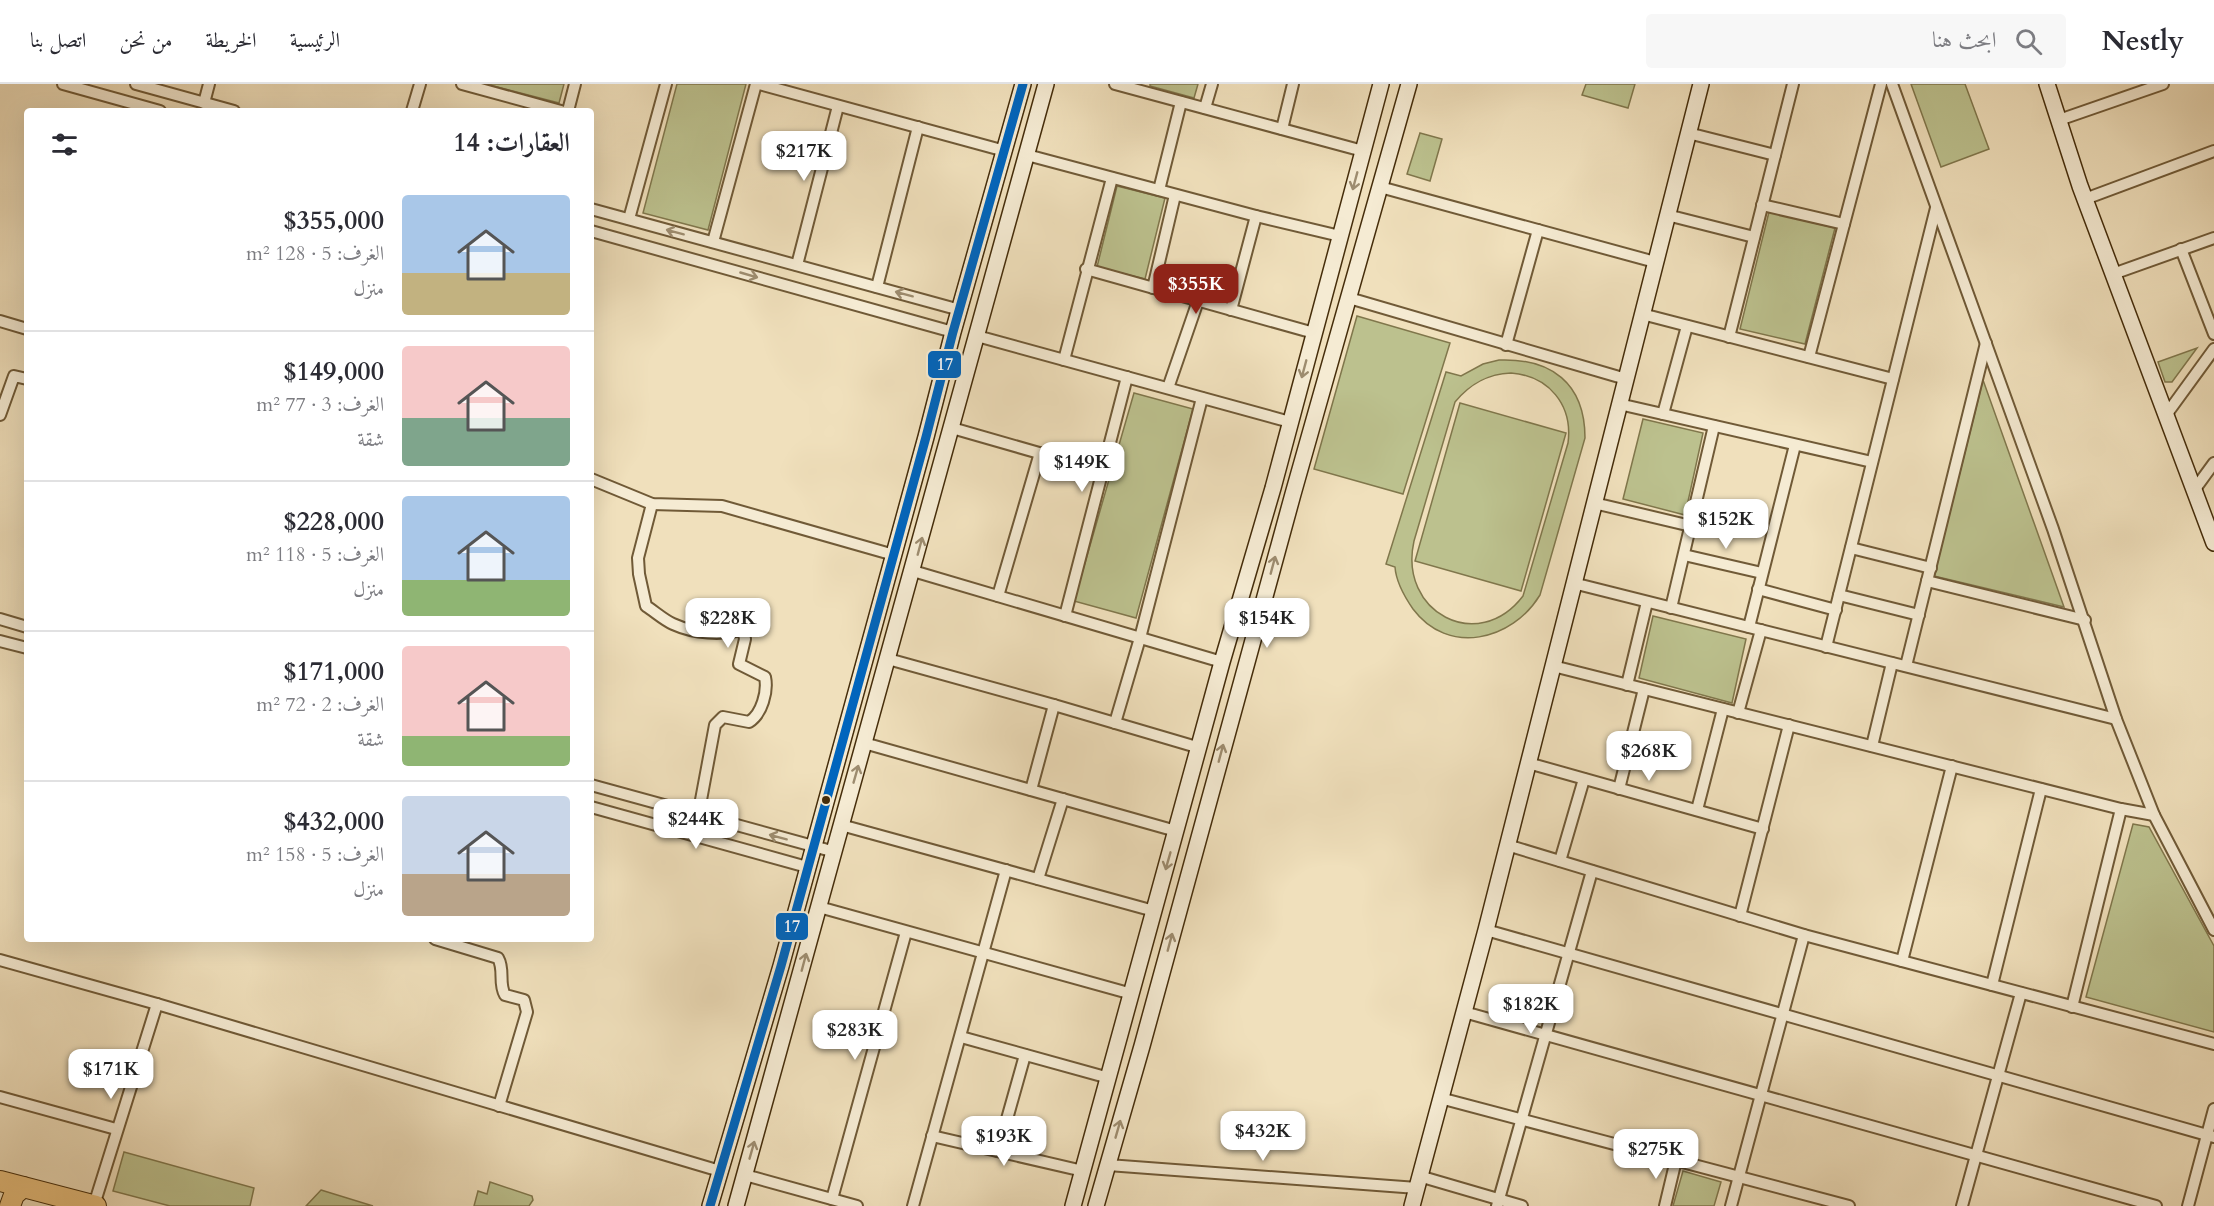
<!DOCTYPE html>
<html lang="ar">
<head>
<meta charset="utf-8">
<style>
	body { margin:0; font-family:Cardo,Amiri,serif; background:#f7f7f7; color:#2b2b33; direction:rtl; height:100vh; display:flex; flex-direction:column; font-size:22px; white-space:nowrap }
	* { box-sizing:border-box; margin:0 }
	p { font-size:20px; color:#7c7c81 }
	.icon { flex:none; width:33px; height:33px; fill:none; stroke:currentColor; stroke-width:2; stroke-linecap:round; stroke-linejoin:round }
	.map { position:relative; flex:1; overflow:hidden; direction:ltr }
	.details { position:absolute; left:24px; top:24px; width:570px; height:834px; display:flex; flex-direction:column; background:#fff; border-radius:6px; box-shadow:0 6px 24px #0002; direction:rtl }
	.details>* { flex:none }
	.price { position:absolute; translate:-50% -51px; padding:0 14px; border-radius:12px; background:#fff; color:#222; font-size:20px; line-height:39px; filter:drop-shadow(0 2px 3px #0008) }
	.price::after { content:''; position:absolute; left:50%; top:36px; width:18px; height:14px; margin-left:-9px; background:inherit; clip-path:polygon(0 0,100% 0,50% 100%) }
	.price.selected { background:#8f2418; color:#fff }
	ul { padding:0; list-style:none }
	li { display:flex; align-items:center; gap:18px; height:150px; padding:0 24px }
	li+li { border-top:2px solid #e1e1e2 }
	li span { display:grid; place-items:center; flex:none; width:168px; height:120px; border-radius:6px; color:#555 }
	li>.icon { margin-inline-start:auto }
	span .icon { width:72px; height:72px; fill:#fffc; stroke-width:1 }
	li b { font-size:26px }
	h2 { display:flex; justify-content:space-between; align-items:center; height:72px; padding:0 24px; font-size:26px }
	header { display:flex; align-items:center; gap:36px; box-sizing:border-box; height:84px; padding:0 30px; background:#fff; border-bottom:2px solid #e1e1e2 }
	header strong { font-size:28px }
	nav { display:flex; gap:33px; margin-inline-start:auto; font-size:21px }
	.search { width:420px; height:54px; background:#f7f7f7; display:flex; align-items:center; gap:15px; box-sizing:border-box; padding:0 21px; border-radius:6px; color:#7c7c81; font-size:22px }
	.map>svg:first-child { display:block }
	.green { fill:#bcc18e; stroke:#80774c; stroke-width:1.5; fill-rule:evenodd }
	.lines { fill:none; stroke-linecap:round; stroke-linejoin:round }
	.street-casing { stroke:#705a37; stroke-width:14 }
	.secondary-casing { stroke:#452d0b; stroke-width:18 }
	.highway-casing { stroke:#452d0b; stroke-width:22 }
	.street { stroke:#f5ebd3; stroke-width:10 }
	.secondary { stroke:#f5ebd3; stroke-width:15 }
	.highway { stroke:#e8c07e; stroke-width:20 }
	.bus-1-casing { stroke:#f5ebd3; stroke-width:14 }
	.bus-1 { stroke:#0065bd; stroke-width:9 }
	.oneway { stroke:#9d8c6f }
	.bus-dot { fill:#452d0b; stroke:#f5ebd3; stroke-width:2 }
	.line-badge { stroke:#f5ebd3; stroke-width:2 }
	.badge-label { font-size:16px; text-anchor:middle; font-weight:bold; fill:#fff }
</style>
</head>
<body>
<header>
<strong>Nestly</strong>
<div class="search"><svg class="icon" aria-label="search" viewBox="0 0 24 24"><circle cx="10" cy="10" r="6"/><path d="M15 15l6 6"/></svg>ابحث هنا</div>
<nav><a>الرئيسية</a><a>الخريطة</a><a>من نحن</a><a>اتصل بنا</a></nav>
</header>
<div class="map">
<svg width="2214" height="1122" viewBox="0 0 2214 1122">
	<rect width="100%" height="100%" fill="#f0e0bc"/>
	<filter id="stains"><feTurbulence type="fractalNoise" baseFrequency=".00333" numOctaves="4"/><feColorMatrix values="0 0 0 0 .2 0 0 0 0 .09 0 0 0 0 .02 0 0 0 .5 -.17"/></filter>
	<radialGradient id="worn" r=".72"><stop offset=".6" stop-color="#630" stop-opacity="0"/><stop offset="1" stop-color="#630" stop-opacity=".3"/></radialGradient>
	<g class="green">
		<path d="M486,0H564L559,19Z"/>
		<path d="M677,0H746L708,146L643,129Z"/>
		<path d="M1150,0H1198L1194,14L1150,2Z"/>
		<path d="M1586,0H1635L1628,24L1582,11Z"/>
		<path d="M1911,0H1965L1989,65L1941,83Z"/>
		<path d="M1420,49L1442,55L1430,97L1407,90Z"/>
		<path d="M1117,102L1165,114L1145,195L1097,183Z"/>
		<path d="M1769,128L1835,144L1805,260L1740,245Z"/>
		<path d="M1357,232L1450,259L1403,410L1314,385Z"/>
		<path d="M2197,264L2172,298H2165L2158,278Z"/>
		<path d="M1499,276C1551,274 1585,299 1585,354L1540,511C1512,557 1448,572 1413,525C1404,512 1396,498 1395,483L1386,480L1446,288L1461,292L1483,280ZM1511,289C1549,292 1573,321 1568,359L1523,512C1478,571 1398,528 1414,457L1455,318C1470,300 1487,290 1511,289Z"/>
		<path d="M1983,296L2064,523L1934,492Z"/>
		<path d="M1134,309L1193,325L1136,534L1074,517Z"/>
		<path d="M1460,319L1566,349L1521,507L1415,477Z"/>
		<path d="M1643,335L1703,349L1685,431L1623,415Z"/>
		<path d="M1653,532L1746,555L1732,619L1639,594Z"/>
		<path d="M2133,740L2149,743L2214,862V948L2086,913Z"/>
		<path d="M124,1068L254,1104L250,1122H170L113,1107Z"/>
		<path d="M1683,1087L1721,1098L1714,1122H1673Z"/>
		<path d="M490,1098L532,1112L533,1116L529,1122H474L478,1107L487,1110Z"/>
		<path d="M321,1106L373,1122H306Z"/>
	</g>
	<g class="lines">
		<g class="street-casing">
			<g id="street">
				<path d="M63,0L160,27"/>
				<path d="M136,0L234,27"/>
				<path d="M462,0L561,27"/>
				<path d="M759,0L1005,67"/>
				<path d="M1115,0L1363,67"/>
				<path d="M1892,0L2053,445L2116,635L2154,731L2214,846"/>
				<path d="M204,19L209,0"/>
				<path d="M1205,24L1212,0"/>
				<path d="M412,27L420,0"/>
				<path d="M568,27L575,0"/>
				<path d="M2059,36L2163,0"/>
				<path d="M1282,45L1293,0"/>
				<path d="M1688,49L1775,71"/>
				<path d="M1027,71L1256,132L1340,152"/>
				<path d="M1380,103L1655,178"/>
				<path d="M1159,106L1181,18"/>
				<path d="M2085,115L2214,67"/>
				<path d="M1762,121L1844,140"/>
				<path d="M591,125L960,226"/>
				<path d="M1667,131L1754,153"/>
				<path d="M629,135L666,0"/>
				<path d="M591,147L953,248"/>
				<path d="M713,158L756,0"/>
				<path d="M2181,165L2214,250"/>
				<path d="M797,181L838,22"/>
				<path d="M1086,185L1314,249"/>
				<path d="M2113,190L2214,154"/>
				<path d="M877,203L918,43"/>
				<path d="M1153,204L1175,111"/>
				<path d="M1349,214L1626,295"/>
				<path d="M1231,226L1256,132"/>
				<path d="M1642,230L1893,295"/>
				<path d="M0,237L27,245"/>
				<path d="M977,252L1290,338"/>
				<path d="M1729,253L1793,0"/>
				<path d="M1506,261L1538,146"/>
				<path d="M1809,273L1881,0"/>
				<path d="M1064,276L1112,94"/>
				<path d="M1168,304L1198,217"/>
				<path d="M1619,320L1872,378"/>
				<path d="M1663,330L1687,242"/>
				<path d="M0,331L14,292L27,295"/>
				<path d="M2166,331L2214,265"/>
				<path d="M952,344L1102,387"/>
				<path d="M591,395L652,420L722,422L894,471"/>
				<path d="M2195,405L2214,379"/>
				<path d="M1594,419L1691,442"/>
				<path d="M652,420L638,474L639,490L646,522C654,527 664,536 673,540C695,550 721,551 743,546L745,555L739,580L765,593C768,607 762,630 749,638L723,633L715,641L698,732"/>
				<path d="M1851,464L1931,484"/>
				<path d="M1684,471L1762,489"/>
				<path d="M913,487L1222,578"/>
				<path d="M1927,497L2085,536"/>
				<path d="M1573,499L2116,635"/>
				<path d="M1758,505L1836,526"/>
				<path d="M1839,511L1919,531"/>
				<path d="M998,512L1040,369"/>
				<path d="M1671,524L1714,342"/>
				<path d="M1065,532L1127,293"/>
				<path d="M0,535L27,543"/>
				<path d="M1749,543L1795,361"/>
				<path d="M0,557L27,564"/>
				<path d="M1826,563L1936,124"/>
				<path d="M888,575L1054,621L1200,664"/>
				<path d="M1553,582L2121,725L2154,731"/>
				<path d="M1906,582L1986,259"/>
				<path d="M1627,601L1647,518"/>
				<path d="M1738,629L1761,546"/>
				<path d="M1115,639L1140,554L1202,314"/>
				<path d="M864,659L1176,747"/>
				<path d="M1872,662L1892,579"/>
				<path d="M1528,679L1763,745"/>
				<path d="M591,701L835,768"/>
				<path d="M1619,705L1644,605"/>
				<path d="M1031,706L1054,621"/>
				<path d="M591,723L807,783"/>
				<path d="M1697,726L1723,625"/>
				<path d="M841,741L1154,827"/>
				<path d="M1507,761L1804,851L2214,960"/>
				<path d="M1560,777L1584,695"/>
				<path d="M1038,795L1063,715"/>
				<path d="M819,823L1132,910"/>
				<path d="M1740,832L1789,641"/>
				<path d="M1486,846L2214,1053"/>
				<path d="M435,855L498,874C505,886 498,899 505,911L524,916L527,928L499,1022"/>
				<path d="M0,876L157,920L720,1087"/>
				<path d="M1902,877L1952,682"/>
				<path d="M1992,901L2041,705"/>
				<path d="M2072,923L2121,725"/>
				<path d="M1464,928L2156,1122"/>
				<path d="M961,953L1109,994"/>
				<path d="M0,1013L116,1045"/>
				<path d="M1440,1014L1849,1122"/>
				<path d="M932,1052L1083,1087"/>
				<path d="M998,1067L1025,971"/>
				<path d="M1108,1081L1417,1104"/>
				<path d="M745,1091L857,1122"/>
				<path d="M1419,1092L1522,1122"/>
				<path d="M832,1115L906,848"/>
				<path d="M94,1121L157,920"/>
				<path d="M913,1122L1006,786"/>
				<path d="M1497,1122L1592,787"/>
				<path d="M1665,1122L1676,1076"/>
				<path d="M1731,1122L1804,851"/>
				<path d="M1962,1122L2021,909"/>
				<path d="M2188,1122L2214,1025"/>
			</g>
		</g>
		<g class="secondary-casing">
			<g id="secondary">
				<path d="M2047,0L2080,102L2214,459"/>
				<path d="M710,1122L781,882L926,353L953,248L1023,0"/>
				<path d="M736,1122L1046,0"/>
				<path d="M1073,1122L1222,578L1273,404L1381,0"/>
				<path d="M1096,1122L1142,962L1293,410L1409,0"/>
				<path d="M1412,1122L1486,846L1701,0"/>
			</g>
		</g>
		<g class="highway-casing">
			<g id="highway">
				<path d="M0,1097L96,1122"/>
				<path d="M10,1122L14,1111L23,1103"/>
			</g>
		</g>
		<use href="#street" class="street"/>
		<use href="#secondary" class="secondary"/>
		<use href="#highway" class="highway"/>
		<g class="bus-1-casing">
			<path id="bus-1" d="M710,1122L781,882L926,353L953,248L1023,0"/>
		</g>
		<use href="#bus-1" class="bus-1"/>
	</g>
	<defs><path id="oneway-shaft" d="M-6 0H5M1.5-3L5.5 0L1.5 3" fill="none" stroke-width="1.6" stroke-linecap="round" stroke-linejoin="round" transform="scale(1.5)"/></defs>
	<g class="oneway">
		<use href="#oneway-shaft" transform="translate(1355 97) rotate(105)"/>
		<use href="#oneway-shaft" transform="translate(675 148) rotate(-165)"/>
		<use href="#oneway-shaft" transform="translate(749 191) rotate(16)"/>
		<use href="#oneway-shaft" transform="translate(904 210) rotate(-165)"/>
		<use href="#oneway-shaft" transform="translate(1304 285) rotate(105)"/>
		<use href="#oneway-shaft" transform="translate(920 462) rotate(-75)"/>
		<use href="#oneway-shaft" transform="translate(1273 481) rotate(-75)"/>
		<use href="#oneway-shaft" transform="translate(1221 669) rotate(-75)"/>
		<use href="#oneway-shaft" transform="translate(856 690) rotate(-74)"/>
		<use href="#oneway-shaft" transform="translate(778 753) rotate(-165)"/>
		<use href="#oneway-shaft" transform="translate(1168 777) rotate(106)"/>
		<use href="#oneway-shaft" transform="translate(1170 858) rotate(-75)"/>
		<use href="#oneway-shaft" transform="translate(804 878) rotate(-75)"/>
		<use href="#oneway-shaft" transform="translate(1118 1045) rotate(-74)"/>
		<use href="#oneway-shaft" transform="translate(752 1066) rotate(-74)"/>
	</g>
	<circle class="bus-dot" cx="826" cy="716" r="5"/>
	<g class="line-badge">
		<rect x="927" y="266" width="35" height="29" rx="6" fill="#0065bd"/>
		<rect x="775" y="828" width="34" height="29" rx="6" fill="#0065bd"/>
	</g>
	<g class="badge-label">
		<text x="945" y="286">17</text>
		<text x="792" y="848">17</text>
	</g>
	<rect width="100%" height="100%" filter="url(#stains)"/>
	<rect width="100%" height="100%" fill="url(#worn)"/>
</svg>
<b class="price" style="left:804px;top:98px">$217K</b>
<b class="price selected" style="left:1196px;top:231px">$355K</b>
<b class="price" style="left:1082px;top:409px">$149K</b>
<b class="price" style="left:1726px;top:466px">$152K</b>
<b class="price" style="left:728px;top:565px">$228K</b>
<b class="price" style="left:1267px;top:565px">$154K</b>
<b class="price" style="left:1649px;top:698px">$268K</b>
<b class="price" style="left:696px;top:766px">$244K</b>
<b class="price" style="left:1531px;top:951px">$182K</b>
<b class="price" style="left:855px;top:977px">$283K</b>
<b class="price" style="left:111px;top:1016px">$171K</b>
<b class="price" style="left:1263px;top:1078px">$432K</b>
<b class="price" style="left:1004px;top:1083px">$193K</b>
<b class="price" style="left:1656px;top:1096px">$275K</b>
<section class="details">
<h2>العقارات: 14<svg class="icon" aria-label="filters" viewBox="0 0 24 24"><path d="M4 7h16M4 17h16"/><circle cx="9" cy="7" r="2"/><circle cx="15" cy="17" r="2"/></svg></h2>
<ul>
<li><span style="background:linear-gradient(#a9c7e8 65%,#c2b280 0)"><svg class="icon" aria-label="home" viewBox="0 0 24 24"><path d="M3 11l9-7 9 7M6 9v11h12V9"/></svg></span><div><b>$355,000</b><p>الغرف: 5 · 128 m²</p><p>منزل</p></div></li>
<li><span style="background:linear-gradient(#f6c9c9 60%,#7fa58c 0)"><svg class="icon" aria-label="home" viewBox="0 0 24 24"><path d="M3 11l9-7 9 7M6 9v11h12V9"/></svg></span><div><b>$149,000</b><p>الغرف: 3 · 77 m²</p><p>شقة</p></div></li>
<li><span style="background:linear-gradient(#a9c7e8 70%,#8fb573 0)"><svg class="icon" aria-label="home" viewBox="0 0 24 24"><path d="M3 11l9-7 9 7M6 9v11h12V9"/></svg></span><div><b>$228,000</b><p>الغرف: 5 · 118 m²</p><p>منزل</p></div></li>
<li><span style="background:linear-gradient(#f6c9c9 75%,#8fb573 0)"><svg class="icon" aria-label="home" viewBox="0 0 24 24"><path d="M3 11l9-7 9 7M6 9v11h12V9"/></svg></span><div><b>$171,000</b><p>الغرف: 2 · 72 m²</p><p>شقة</p></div></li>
<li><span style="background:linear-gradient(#c9d6e8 65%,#b9a48a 0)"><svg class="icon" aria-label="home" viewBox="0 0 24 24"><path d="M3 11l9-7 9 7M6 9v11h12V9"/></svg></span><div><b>$432,000</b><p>الغرف: 5 · 158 m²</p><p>منزل</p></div></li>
</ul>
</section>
</div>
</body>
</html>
